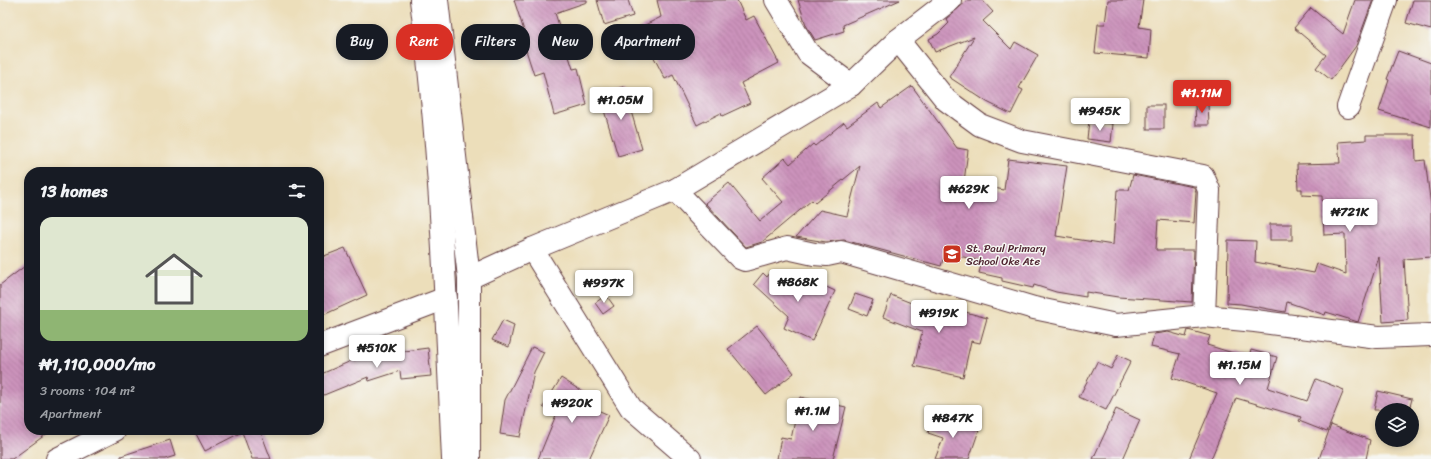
<!DOCTYPE html>
<html lang="en">
<head>
<meta charset="utf-8">
<style>
	body { margin:0; font-family:Sriracha,sans-serif; background:#242831; color:#f1f3f6; height:100vh; display:flex; flex-direction:column; font-size:15px; white-space:nowrap }
	* { box-sizing:border-box; margin:0 }
	p { font-size:13px; color:#9ea1a6 }
	.icon { flex:none; width:22px; height:22px; fill:none; stroke:currentColor; stroke-width:2; stroke-linecap:round; stroke-linejoin:round }
	.map { position:relative; flex:1; overflow:hidden }
	.drawer { position:absolute; left:24px; top:167px; width:300px; height:268px; display:flex; flex-direction:column; background:#171b24; border-radius:16px; box-shadow:0 2px 6px #0003 }
	.drawer>* { flex:none }
	.banner { position:absolute; left:336px; top:24px; width:380px; height:36px; display:flex; gap:8px }
	.buttons { position:absolute; left:1375px; top:403px; display:grid; gap:8px }
	.buttons a { display:grid; place-items:center; width:44px; height:44px; border-radius:50%; background:#171b24; box-shadow:0 2px 6px #0003; font-size:20px }
	.price { position:absolute; translate:-50% -34px; padding:0 9px; border-radius:4px; background:#fff; color:#222; font-size:13px; line-height:26px; filter:drop-shadow(0 1px 2px #0008) }
	.price::after { content:''; position:absolute; left:50%; top:24px; width:12px; height:9px; margin-left:-6px; background:inherit; clip-path:polygon(0 0,100% 0,50% 100%) }
	.price.selected { background:#d93025; color:#fff }
	ul { padding:0; list-style:none }
	li { display:grid; align-content:center; gap:8px; height:212px; padding:0 16px }
	li+li { border-top:1px solid #363941 }
	li span { display:grid; place-items:center; height:124px; border-radius:12px; color:#555 }
	li>.icon { margin-inline-start:auto }
	span .icon { width:72px; height:72px; fill:#fffc; stroke-width:1 }
	li b { font-size:17px }
	h2 { display:flex; justify-content:space-between; align-items:center; height:48px; padding:0 16px; font-size:17px }
	.chip { padding:0 14px; border-radius:16px; background:#171b24; box-shadow:0 2px 6px #0003; font-size:14px; line-height:36px }
	.chip.selected { background:#d93025; color:#fff }
	.map>svg:first-child { display:block }
	.building { fill:url(#building-back-hatch) }
	.lines { fill:none; stroke-linecap:round; stroke-linejoin:round }
	.minor-casing { stroke:#623c40; stroke-width:24 }
	.major-casing { stroke:#623c40; stroke-width:24 }
	.minor { stroke:#fff; stroke-width:22 }
	.major { stroke:#fff; stroke-width:22 }
	.labels { text-anchor:middle; dominant-baseline:central; stroke-width:3; stroke-linejoin:round; paint-order:stroke }
	.poi-label { font-size:11px; fill:#4a1f2b; stroke:#f6f6f2; text-anchor:start }
</style>
</head>
<body>
<div class="map">
<svg width="1431" height="459" viewBox="0 0 1431 459">
	<defs>
		<pattern id="building-back-hatch" width="6" height="6" patternUnits="userSpaceOnUse"><rect width="6" height="6" fill="#cc93bc"/><path d="M-1 5l2 2M0 0l6 6M5-1l2 2" fill="none" stroke="#a87799"/></pattern>
	</defs>
	<rect width="100%" height="100%" fill="#f6f6f2"/>
	<filter id="ink" filterUnits="userSpaceOnUse"><feTurbulence type="fractalNoise" baseFrequency=".025" numOctaves="2"/><feDisplacementMap in="SourceGraphic" scale="8" xChannelSelector="R" yChannelSelector="G"/><feConvolveMatrix kernelMatrix="1 2 1 2 8 2 1 2 1" color-interpolation-filters="sRGB"/></filter>
	<filter id="wash" filterUnits="userSpaceOnUse"><feTurbulence type="fractalNoise" baseFrequency=".012" numOctaves="4" result="noise"/><feDisplacementMap in="SourceGraphic" scale="16" xChannelSelector="R" yChannelSelector="G"/><feGaussianBlur stdDeviation="0.9" result="paint"/><feColorMatrix in="noise" values="0 0 0 0 0 0 0 0 0 0 0 0 0 0 0 0 0 1.4 0 .05"/><feComposite in="paint" operator="in"/></filter>
	<g filter="url(#wash)">
		<rect width="100%" height="100%" fill="#ecdeba"/>
		<g id="blocks">
			<g class="building">
				<path d="M514,0H587V2L555,13L573,69L578,68L587,105L554,115L543,72L534,75L524,44L528,43Z"/>
				<path d="M597,0H628L633,16L604,25Z"/>
				<path d="M657,0H737L746,20L754,16L779,63L741,83L750,103L722,116L721,113L697,125L673,75L665,79L639,28L661,17Z"/>
				<path d="M798,0H900L843,25L844,31L815,40L806,25Z"/>
				<path d="M968,0H982L993,12L983,21L1011,49L1015,42L1038,55L1019,88L1023,90L1011,114L987,102L949,77L974,37L935,52L929,39L938,34L949,23L946,19Z"/>
				<path d="M1108,0H1143L1139,27L1151,29L1149,58L1095,53L1098,24H1105Z"/>
				<path d="M1355,0H1373L1356,46L1331,80L1316,68L1326,55L1294,28L1311,8L1343,34Z"/>
				<path d="M1413,0H1431V30L1406,23Z"/>
				<path d="M1398,51L1431,63V127L1379,111L1389,80L1387,79Z"/>
				<path d="M912,86L957,148L968,150L964,182L1004,190L1008,159L1067,166L1056,236L1113,245L1117,190H1129L1133,175L1194,187L1196,192L1194,223L1158,220L1156,250H1194L1192,302L1118,297L1086,292V297L1056,292L1034,285L1033,288L1002,281V278L979,273L982,261L945,253L941,266L844,240L826,242L796,237L820,210L847,216L860,166L815,203L812,200L762,242L746,247L705,203L729,183L760,221L783,202L762,178L785,158L790,164L813,144L815,146L844,122L847,126L878,103L881,108Z"/>
				<path d="M624,87L642,149L618,156L599,94Z"/>
				<path d="M1195,104H1208L1209,125H1196Z"/>
				<rect x="1147" y="105" width="17" height="24"/>
				<path d="M1089,121L1113,124L1111,142L1087,139Z"/>
				<path d="M1366,135H1415L1416,161L1425,160L1431,206V257L1404,259L1408,320L1383,322L1379,257L1358,322L1326,312L1325,315L1287,302L1285,312L1241,304L1227,303L1228,240L1256,241L1255,262L1314,273L1317,264L1346,274L1345,234L1324,235L1322,196L1302,195V189H1298L1297,164L1340,163L1338,142L1366,140Z"/>
				<rect x="1270" y="224" width="22" height="16"/>
				<path d="M345,248L367,295L319,317V258Z"/>
				<path d="M29,263V430H52L12,459H0V285Z"/>
				<path d="M763,273L767,277L770,273L775,278L778,276L786,283L788,281L800,293L807,278L835,291L812,341L784,328L789,316L754,284Z"/>
				<path d="M855,294L873,300L867,316L849,309Z"/>
				<path d="M606,295L614,306L603,314L595,303Z"/>
				<path d="M891,295L924,308L926,301L987,318L980,343L971,341L963,377L914,366L922,332L883,317Z"/>
				<path d="M503,320L514,325L509,347L492,340Z"/>
				<path d="M757,326L794,373L766,395L728,349Z"/>
				<path d="M1188,330L1210,336L1207,345L1249,358L1251,350L1277,357L1268,388L1307,401L1316,379L1344,390L1327,432L1299,421L1301,417L1236,398L1211,459H1189L1217,393L1172,378L1180,354L1151,347L1154,334L1168,332L1186,337Z"/>
				<path d="M532,347L544,352L534,372L520,437L500,434L505,400Z"/>
				<path d="M428,348L431,376L401,379L400,371L369,381L368,377L319,397V375L351,361L388,350L389,353Z"/>
				<path d="M1118,355L1131,361L1106,410L1079,397L1097,362L1111,369Z"/>
				<path d="M561,378L597,401L593,408L609,415L589,459H538L556,415L543,407Z"/>
				<path d="M1378,391L1412,399L1409,410H1374Z"/>
				<path d="M800,397L846,407L833,459H777L781,437L791,439Z"/>
				<path d="M1116,409L1140,420L1123,459H1093Z"/>
				<path d="M934,415L979,430L969,459H935L943,438L928,433Z"/>
				<path d="M1331,425L1370,440L1366,459H1319Z"/>
				<path d="M194,430H260L271,459H252L242,432L205,451Z"/>
				<path d="M170,440L175,456L165,459H121V456Z"/>
			</g>
		</g>
	</g>
	<g filter="url(#ink)">
		<use href="#blocks" fill-opacity="0" stroke="#623c40" stroke-width="1"/>
		<g class="lines">
			<g class="minor-casing">
				<g id="minor">
					<path d="M776,0L808,53L851,85"/>
					<path d="M898,40L946,100L980,125L1022,141L1203,176L1209,190L1204,316"/>
					<path d="M1348,107L1386,0"/>
					<path d="M675,190L740,258L745,260L787,248L814,254L827,255L841,252L1034,308L1116,325L1204,316L1255,321L1378,337L1431,335"/>
					<path d="M532,249L631,408L690,459"/>
					<path d="M469,278L532,249L675,190L851,85L898,40L950,0"/>
					<path d="M319,346L446,298"/>
					<path d="M57,459L115,430"/>
				</g>
			</g>
			<g class="major-casing">
				<g id="major">
					<path d="M421,0C441,152 446,306 453,459"/>
					<path d="M437,0L469,278V459"/>
				</g>
			</g>
			<use href="#minor" class="minor"/>
			<use href="#major" class="major"/>
		</g>
	</g>
	<defs>
		<g id="school-square" transform="scale(1)"><rect x="-9" y="-9" width="18" height="18" rx="4" fill="#c8321e" stroke="#f6f6f2"/><path d="M0-5L7-2L0 1L-7-2ZM-4 1L0 2.5L4 1V4Q0 6-4 4Z" fill="#fff"/></g>
	</defs>
	<g fill-rule="evenodd">
		<use href="#school-square" x="952" y="254"/>
	</g>
	<g class="labels">
		<g class="poi-label">
			<text x="966" y="248">St. Paul Primary<tspan x="966" dy="13">School Oke Ate</tspan></text>
		</g>
	</g>
</svg>
<div class="buttons">
<a><svg class="icon" aria-label="layers" viewBox="0 0 24 24"><path d="M12 4l9 5-9 5-9-5zM3 14l9 5 9-5"/></svg></a>
</div>
<b class="price selected" style="left:1202px;top:114px">₦1.11M</b>
<b class="price" style="left:621px;top:121px">₦1.05M</b>
<b class="price" style="left:1100px;top:132px">₦945K</b>
<b class="price" style="left:969px;top:210px">₦629K</b>
<b class="price" style="left:1350px;top:233px">₦721K</b>
<b class="price" style="left:798px;top:303px">₦868K</b>
<b class="price" style="left:604px;top:304px">₦997K</b>
<b class="price" style="left:939px;top:334px">₦919K</b>
<b class="price" style="left:377px;top:369px">₦510K</b>
<b class="price" style="left:1240px;top:386px">₦1.15M</b>
<b class="price" style="left:572px;top:424px">₦920K</b>
<b class="price" style="left:813px;top:432px">₦1.1M</b>
<b class="price" style="left:953px;top:439px">₦847K</b>
<div class="banner">
<a class="chip">Buy</a>
<a class="chip selected">Rent</a>
<a class="chip">Filters</a>
<a class="chip">New</a>
<a class="chip">Apartment</a>
</div>
<section class="drawer">
<h2>13 homes<svg class="icon" aria-label="filters" viewBox="0 0 24 24"><path d="M4 7h16M4 17h16"/><circle cx="9" cy="7" r="2"/><circle cx="15" cy="17" r="2"/></svg></h2>
<ul>
<li><span style="background:linear-gradient(#dfe7d0 75%,#8fb573 0)"><svg class="icon" aria-label="home" viewBox="0 0 24 24"><path d="M3 11l9-7 9 7M6 9v11h12V9"/></svg></span><div><b>₦1,110,000/mo</b><p>3 rooms · 104 m²</p><p>Apartment</p></div></li>
</ul>
</section>
</div>
</body>
</html>
